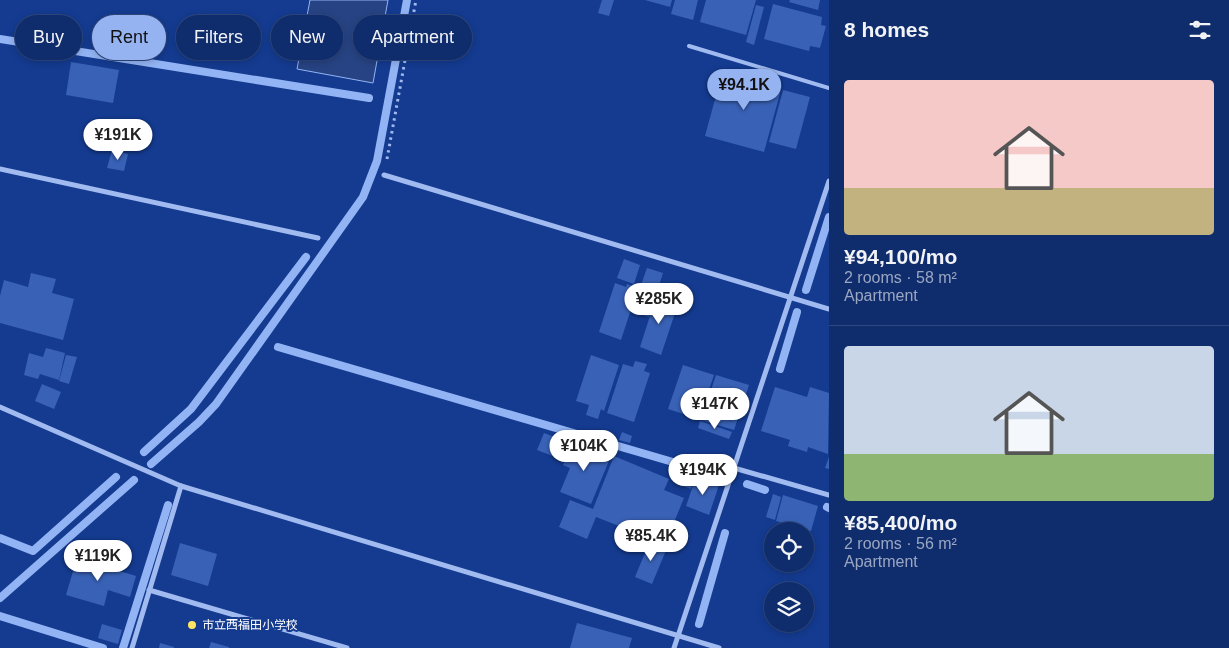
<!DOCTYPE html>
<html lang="en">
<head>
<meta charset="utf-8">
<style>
	body { margin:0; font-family:Helvetica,"Noto Sans JP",sans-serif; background:#183472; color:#f1f3f6; height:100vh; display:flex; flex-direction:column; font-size:19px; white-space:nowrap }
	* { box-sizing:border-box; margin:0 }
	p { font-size:16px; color:#9ba7c2 }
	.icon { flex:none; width:28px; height:28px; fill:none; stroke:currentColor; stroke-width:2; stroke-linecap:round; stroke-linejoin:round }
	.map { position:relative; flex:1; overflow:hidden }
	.panel { display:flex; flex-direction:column; background:#0f2c6c; width:400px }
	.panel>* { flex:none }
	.banner { position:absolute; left:15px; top:15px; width:475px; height:45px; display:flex; gap:10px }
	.controls { position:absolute; left:764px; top:522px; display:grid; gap:10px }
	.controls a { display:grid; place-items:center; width:50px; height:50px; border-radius:50%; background:#0f2c6c; box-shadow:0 2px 8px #0003,0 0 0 1px #2f487f; font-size:25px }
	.price { position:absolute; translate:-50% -42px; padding:0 11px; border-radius:18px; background:#fff; color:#222; font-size:16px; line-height:32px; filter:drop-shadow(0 1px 2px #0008) }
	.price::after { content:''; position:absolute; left:50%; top:30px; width:15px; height:11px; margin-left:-8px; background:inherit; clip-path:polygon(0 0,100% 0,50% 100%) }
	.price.selected { background:#95b2f1; color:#111 }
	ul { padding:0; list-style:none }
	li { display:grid; align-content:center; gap:10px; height:265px; padding:0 15px }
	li+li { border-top:1px solid #2f487f }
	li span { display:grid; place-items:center; height:155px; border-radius:5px; color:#555 }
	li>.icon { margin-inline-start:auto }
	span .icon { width:90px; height:90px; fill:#fffc; stroke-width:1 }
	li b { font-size:21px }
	h2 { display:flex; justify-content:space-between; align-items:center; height:60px; padding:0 15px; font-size:21px }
	.tag { padding:0 18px; border-radius:22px; background:#0f2c6c; box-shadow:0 2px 8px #0003,0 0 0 1px #2f487f; font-size:18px; line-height:45px }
	.tag.selected { background:#95b2f1; color:#111 }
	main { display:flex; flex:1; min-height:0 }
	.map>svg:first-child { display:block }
	.water { fill:#274383; stroke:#93b4f4 }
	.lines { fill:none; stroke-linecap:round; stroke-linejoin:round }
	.stream { stroke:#93b4f4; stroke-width:8 }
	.building { fill:#3962b7 }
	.path { stroke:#a1bbf1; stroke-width:3; stroke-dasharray:2.5 4; stroke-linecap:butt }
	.service { stroke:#a1bbf1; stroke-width:4 }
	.minor { stroke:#a1bbf1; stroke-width:5 }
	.poi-dot { fill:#ffe561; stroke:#143b90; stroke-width:2 }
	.labels { text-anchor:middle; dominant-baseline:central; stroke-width:4; stroke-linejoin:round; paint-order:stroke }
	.poi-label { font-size:12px; fill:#fff; stroke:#143b90; text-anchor:start }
</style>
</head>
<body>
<main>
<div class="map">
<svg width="829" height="648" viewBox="0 0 829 648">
	<rect width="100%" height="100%" fill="#143b90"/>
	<path class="water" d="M310,0H388L373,83L297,69Z"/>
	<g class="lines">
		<g class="stream">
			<path d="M0,39L369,98"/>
			<path d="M806,290L829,217"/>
			<path d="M278,347L714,474"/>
			<path d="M780,369L797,312"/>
			<path d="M144,452L191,409L306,257"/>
			<path d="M151,464L199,422L216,404L363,197L377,161L407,0"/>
			<path d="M747,484L765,490"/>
			<path d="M827,507L829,508"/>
			<path d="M0,538L33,551L116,477"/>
			<path d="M0,598L134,480"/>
			<path d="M0,616L103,648"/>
			<path d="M699,624L725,533"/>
			<path d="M123,648L168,505"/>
		</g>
	</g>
	<g class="building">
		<path d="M602,0H614L609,16L598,13Z"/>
		<path d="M645,0H672L670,7Z"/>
		<path d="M675,0H698L693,20L671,14Z"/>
		<path d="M706,0H756L746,35L700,22Z"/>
		<path d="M790,0H820L818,10L789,2Z"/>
		<path d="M773,4L822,17L821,25L826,26L820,48L810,46L809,51L764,39Z"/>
		<path d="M756,5L764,7L754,45L746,42Z"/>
		<path d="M71,62L119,70L113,103L66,95Z"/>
		<path d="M723,70L782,86L764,152L705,136Z"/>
		<path d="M783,90L810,97L796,149L769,142Z"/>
		<path d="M112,150L128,154L124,171L107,168Z"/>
		<path d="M624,259L640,265L634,284L617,278Z"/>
		<path d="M647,268L663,273L649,317L632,311Z"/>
		<path d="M31,273L56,279L52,293L74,299L63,340L0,323V296L4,280L28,287Z"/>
		<path d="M615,283L626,287L627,284L638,288L621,340L599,332Z"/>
		<path d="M657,294L672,299L671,302L678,304L661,355L640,347Z"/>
		<path d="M46,348L65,353L59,380L40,374L38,379L24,375L29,353L43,357Z"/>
		<path d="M66,355L77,357L69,384L59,381Z"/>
		<path d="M591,355L619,365L604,411L601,409L598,419L586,415L589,405L576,401Z"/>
		<path d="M635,361L647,364L644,371L650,373L634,422L607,413L623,364L633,367Z"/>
		<path d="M683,365L714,375L699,419L668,409Z"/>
		<path d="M716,375L749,385L734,430L701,420Z"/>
		<path d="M42,384L61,392L54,409L35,401Z"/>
		<path d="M775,387L807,397L810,387L829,393L828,454L808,447L807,452L788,446L790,440L761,431Z"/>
		<path d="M700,421L732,432L729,439L698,428Z"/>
		<path d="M622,432L632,436L630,443L619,440Z"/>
		<path d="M544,433L570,443L563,460L537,450Z"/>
		<path d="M573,441L611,456L591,504L560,492L570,468L563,465Z"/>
		<path d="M614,456L669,479L664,490L684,498L665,544L596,517L587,539L559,527L570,500L593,509Z"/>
		<path d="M829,457V469L825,468Z"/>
		<path d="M684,473L695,477L691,489L680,485Z"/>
		<path d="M696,477L719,485L709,515L686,506Z"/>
		<path d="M773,494L781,497L775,520L766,517Z"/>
		<path d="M783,495L818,506L811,531L776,521Z"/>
		<path d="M650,541L667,548L652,584L635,577Z"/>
		<path d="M180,543L217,554L208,586L171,575Z"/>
		<path d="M77,558L136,576L130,597L108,590L104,606L66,595Z"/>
		<path d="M577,623L632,638L629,648H570Z"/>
		<path d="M102,624L122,630L118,644L98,638Z"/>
		<path d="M211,642L229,647V648H209Z"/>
		<path d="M160,643L174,647V648H159Z"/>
	</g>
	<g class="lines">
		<path class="path" d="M387,159L416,0"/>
		<path class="service" d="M689,46L829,88"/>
		<g class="minor">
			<path d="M0,169L318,238"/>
			<path d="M384,175L829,309"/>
			<path d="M0,407L181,486L719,648"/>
			<path d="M734,468L829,495"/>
			<path d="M149,590L347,648"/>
			<path d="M132,648L181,486"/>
			<path d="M674,648L829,181"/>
		</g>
	</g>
	<circle class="poi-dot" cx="192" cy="625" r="5"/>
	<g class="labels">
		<g class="poi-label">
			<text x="202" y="625">市立西福田小学校</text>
		</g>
	</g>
</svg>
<div class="controls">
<a><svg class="icon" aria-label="locate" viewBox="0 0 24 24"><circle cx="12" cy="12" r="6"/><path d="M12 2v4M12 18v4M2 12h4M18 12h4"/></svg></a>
<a><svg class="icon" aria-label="layers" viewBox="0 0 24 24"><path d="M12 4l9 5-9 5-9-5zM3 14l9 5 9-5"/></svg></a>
</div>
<b class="price selected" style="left:744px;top:111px">¥94.1K</b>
<b class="price" style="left:118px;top:161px">¥191K</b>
<b class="price" style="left:659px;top:325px">¥285K</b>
<b class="price" style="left:715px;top:430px">¥147K</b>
<b class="price" style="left:584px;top:472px">¥104K</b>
<b class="price" style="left:703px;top:496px">¥194K</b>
<b class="price" style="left:651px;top:562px">¥85.4K</b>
<b class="price" style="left:98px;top:582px">¥119K</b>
<div class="banner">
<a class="tag">Buy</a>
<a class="tag selected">Rent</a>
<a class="tag">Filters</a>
<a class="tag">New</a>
<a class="tag">Apartment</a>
</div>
</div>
<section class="panel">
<h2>8 homes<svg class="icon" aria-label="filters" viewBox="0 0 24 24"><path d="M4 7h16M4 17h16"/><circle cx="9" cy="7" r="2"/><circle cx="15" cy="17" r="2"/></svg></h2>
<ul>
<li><span style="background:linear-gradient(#f6c9c9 70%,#c2b280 0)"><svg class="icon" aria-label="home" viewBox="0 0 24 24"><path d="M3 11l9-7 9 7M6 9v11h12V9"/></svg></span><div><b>¥94,100/mo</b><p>2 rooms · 58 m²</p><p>Apartment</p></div></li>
<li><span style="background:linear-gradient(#c9d6e8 70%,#8fb573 0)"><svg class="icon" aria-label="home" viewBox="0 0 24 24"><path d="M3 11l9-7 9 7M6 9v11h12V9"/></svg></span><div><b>¥85,400/mo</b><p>2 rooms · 56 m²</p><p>Apartment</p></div></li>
</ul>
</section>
</main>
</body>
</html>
